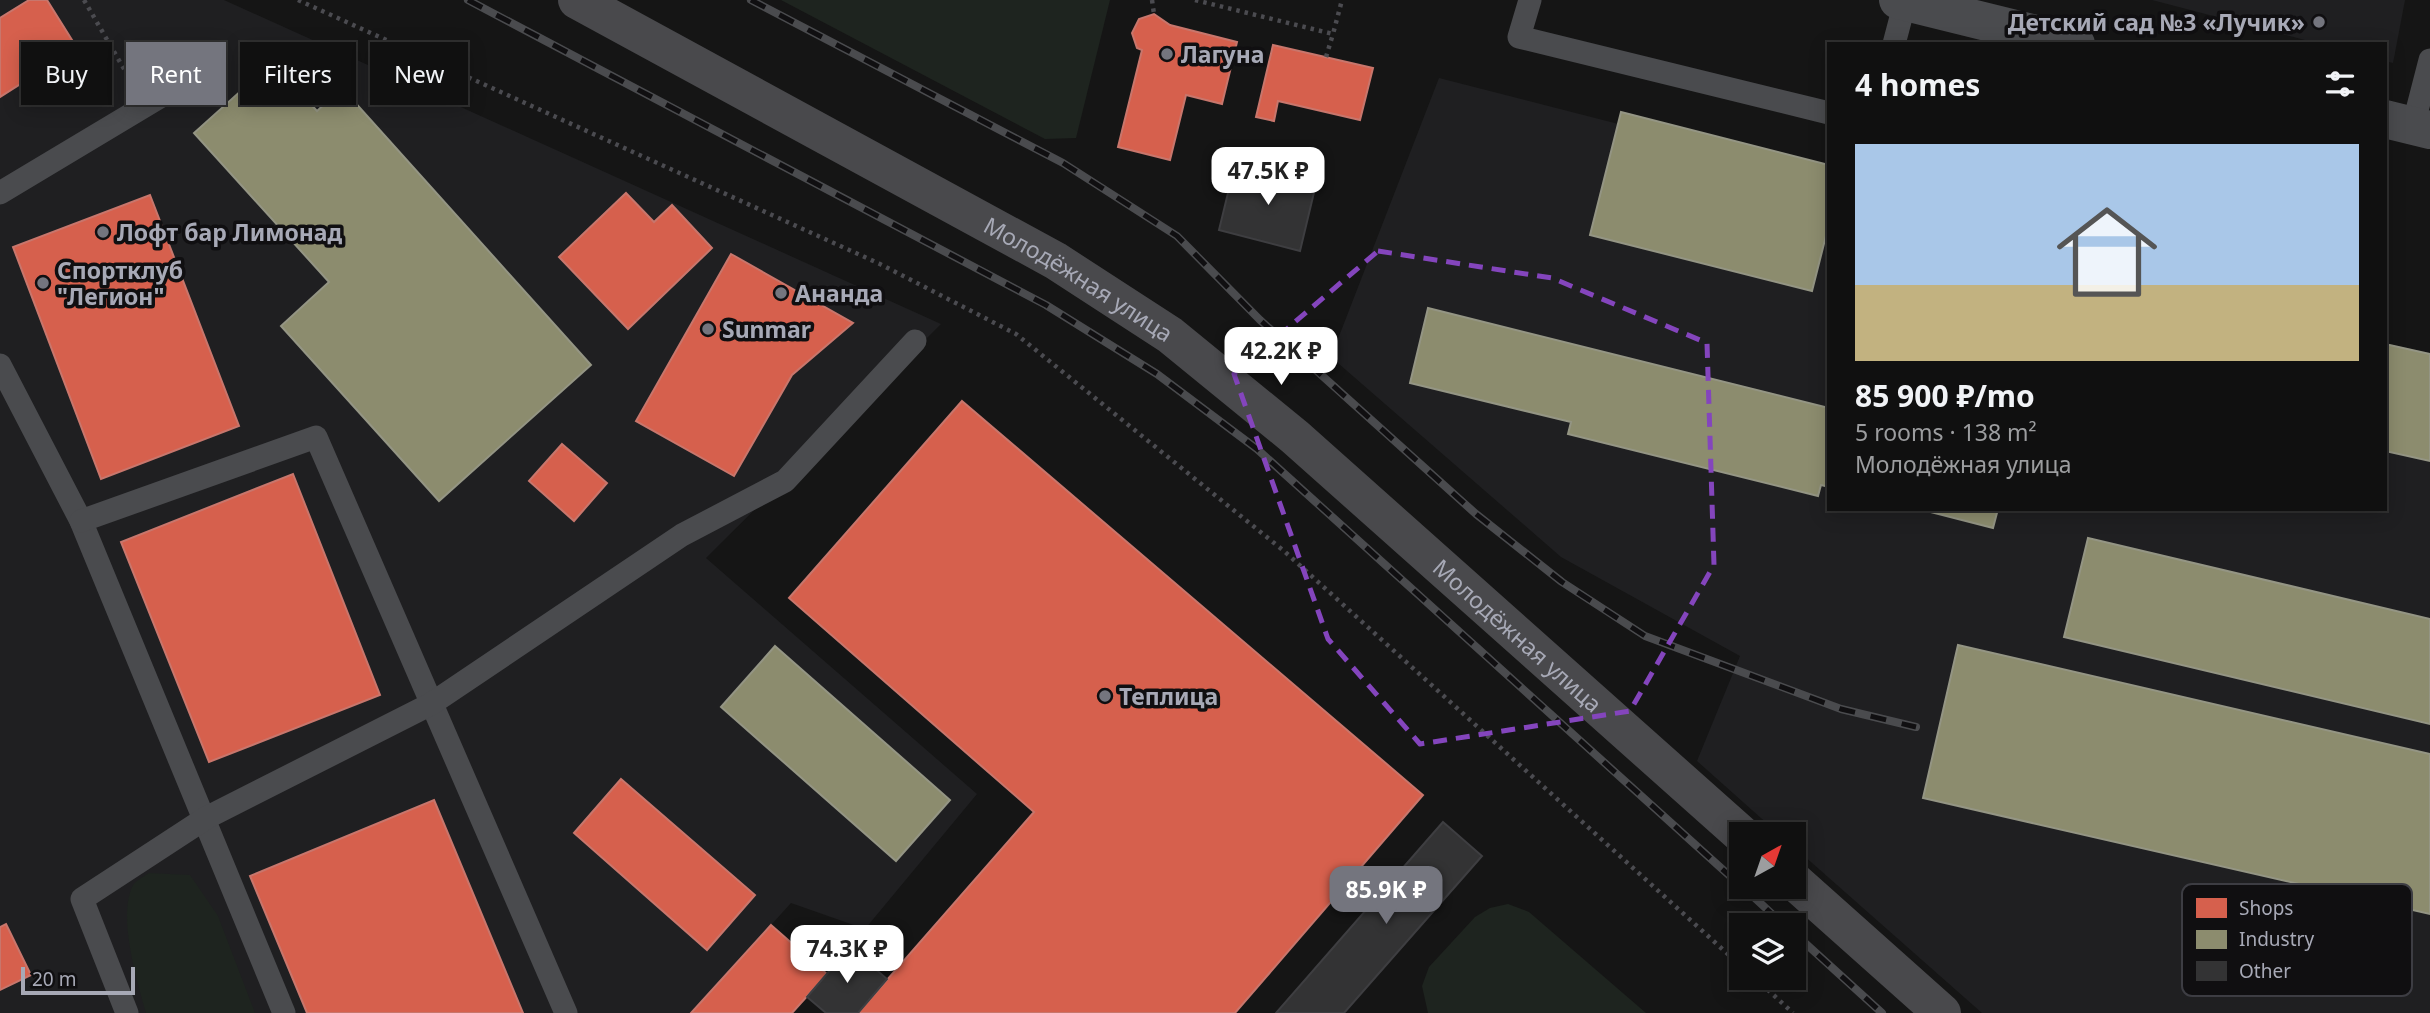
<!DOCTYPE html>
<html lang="en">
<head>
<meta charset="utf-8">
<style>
	body { margin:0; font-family:"Noto Sans",sans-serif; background:#1e1e1e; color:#f1f3f6; height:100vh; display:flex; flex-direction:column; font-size:26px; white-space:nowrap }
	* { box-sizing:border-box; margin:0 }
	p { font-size:23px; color:#9c9d9f }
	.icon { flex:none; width:38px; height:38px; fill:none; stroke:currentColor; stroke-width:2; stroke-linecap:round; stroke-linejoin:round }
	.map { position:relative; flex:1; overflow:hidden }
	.drawer { position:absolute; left:1827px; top:42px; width:560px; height:469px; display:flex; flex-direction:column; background:#101010; border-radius:0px; box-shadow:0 4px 18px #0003,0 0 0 2px #303030 }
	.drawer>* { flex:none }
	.guide { position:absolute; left:21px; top:42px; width:665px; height:63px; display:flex; gap:14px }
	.needle { width:46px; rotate:40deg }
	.fabs { position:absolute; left:1729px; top:822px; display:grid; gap:14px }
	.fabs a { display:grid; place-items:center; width:77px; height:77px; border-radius:0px; background:#101010; box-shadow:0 4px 18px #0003,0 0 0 2px #303030; font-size:35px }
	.scale { position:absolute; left:21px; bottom:18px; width:114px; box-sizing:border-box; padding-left:7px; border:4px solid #a7a9b6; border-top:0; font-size:19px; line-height:24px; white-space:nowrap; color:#a7a9b6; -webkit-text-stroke:5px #100f11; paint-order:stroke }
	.price { position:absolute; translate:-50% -60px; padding:0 16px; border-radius:14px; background:#fff; color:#222; font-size:23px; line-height:46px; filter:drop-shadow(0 2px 4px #0008) }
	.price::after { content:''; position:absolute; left:50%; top:42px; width:21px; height:16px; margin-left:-10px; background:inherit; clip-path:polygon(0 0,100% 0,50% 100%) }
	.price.active { background:#74757e; color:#fff }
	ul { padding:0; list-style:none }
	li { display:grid; align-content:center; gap:14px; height:371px; padding:0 28px }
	li span { display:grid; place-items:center; height:217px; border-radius:0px; color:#555 }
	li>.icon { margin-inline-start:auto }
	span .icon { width:126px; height:126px; fill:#fffc; stroke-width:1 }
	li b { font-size:30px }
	h2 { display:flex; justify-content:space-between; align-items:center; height:84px; padding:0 28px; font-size:30px }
	.chip { padding:0 24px; border-radius:0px; background:#101010; box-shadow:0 4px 18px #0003,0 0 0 2px #303030; font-size:24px; line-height:63px }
	.chip.active { background:#74757e; color:#fff }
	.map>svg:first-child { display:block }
	.built { fill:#1f1f21 }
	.green { fill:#1e241f }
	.shops { fill:#d6604d; stroke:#c8766c; stroke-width:2 }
	.industry { fill:#8c8c6e; stroke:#949584; stroke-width:2 }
	.building { fill:#333334; stroke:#3e3e41; stroke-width:2 }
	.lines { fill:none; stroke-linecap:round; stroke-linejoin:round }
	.path { stroke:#4b4b50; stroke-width:4.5; stroke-dasharray:3.5 5; stroke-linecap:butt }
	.service { stroke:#4a4b4e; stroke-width:23 }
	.minor { stroke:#4a4b4e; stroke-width:38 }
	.secondary { stroke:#49494c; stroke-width:38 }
	.rail-casing { stroke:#4a4b4e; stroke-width:8 }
	.rail { stroke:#100f11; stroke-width:5; stroke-dasharray:16; stroke-linecap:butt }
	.marked { fill:none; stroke:#8445bd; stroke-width:5; stroke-dasharray:14 9; stroke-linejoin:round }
	.poi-dot { fill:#74757e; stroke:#100f11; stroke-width:2.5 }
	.labels { text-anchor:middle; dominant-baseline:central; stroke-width:7; stroke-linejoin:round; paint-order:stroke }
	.poi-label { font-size:23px; font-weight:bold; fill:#a7a9b6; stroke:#100f11; text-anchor:start }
	.street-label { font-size:23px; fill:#a7a9b6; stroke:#100f11 }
	.key { fill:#100f11; stroke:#3d3d43; stroke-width:2 }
	.key-label { font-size:19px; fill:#a7a9b6 }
</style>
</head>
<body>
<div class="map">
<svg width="2430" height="1013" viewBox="0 0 2430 1013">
	<rect width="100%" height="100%" fill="#151515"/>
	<g class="built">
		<path d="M0,0H224L941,324L706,558L977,794L865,929L791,903L691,1013H0Z"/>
		<path d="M2152,0H2405L2393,63L2385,61V44H2320Z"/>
		<path d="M1439,78L1829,178V509H2385V343L2430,353V1013H1982L1794,847V835H1780L1697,761L1740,656L1561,557L1331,357Z"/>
	</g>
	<g class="green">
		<path d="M781,0H1110L1076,138L1045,139Z"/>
		<path d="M149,873L190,875L218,916L255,1013H146C137,981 118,918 132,887C135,881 143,877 149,873Z"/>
		<path d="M1508,904L1529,912L1646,1013H1428L1422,986L1429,967L1475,917L1490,908Z"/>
	</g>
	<g class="shops">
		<path d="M29,0H47L77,48L0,97V18Z"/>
		<path d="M1154,14L1170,25L1237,42L1222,104L1186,95L1170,160L1118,147L1142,50L1137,48L1132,33L1139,19Z"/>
		<path d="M1273,45L1373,68L1360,120L1278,101L1274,121L1256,117Z"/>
		<path d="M626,193L654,222L672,205L712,248L628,329L559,257Z"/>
		<path d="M150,195L239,426L101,479L13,247Z"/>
		<path d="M731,254L853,323L792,375L734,476L636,421Z"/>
		<path d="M962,401L1423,795L1235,1013H858L1034,812L789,598Z"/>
		<path d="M562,444L607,483L574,521L529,481Z"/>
		<path d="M293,474L380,695L209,762L121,542Z"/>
		<path d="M621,779L755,895L707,950L574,833Z"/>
		<path d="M434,800L523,1013H307L250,876Z"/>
		<path d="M6,924L31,975L0,990V927Z"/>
		<path d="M771,925L827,974L792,1013H691Z"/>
	</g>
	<g class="industry">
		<path d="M273,62L317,111L342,88L591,365L439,501L281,326L329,282L194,133Z"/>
		<path d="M1621,112L1829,165V224L1812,291L1590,235Z"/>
		<path d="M1428,308L1829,408V487L1821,485L1818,496L1568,434L1571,422L1410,383Z"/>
		<path d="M2385,344L2430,354V461L2385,451Z"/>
		<path d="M1919,509H1998L1993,528Z"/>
		<path d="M2088,538L2430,619V724L2064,637Z"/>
		<path d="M1958,645L2430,754V914L1923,798Z"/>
		<path d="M775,646L950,800L896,861L721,707Z"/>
	</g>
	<g class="building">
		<path d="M1235,164L1316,184L1300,251L1219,230Z"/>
		<path d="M1443,822L1482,856L1344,1013H1276Z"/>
		<path d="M850,947L887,979L858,1013H826L807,997Z"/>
	</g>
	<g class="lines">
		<g class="path">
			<path d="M84,0L131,81"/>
			<path d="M298,0L880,264L1016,334L1284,551L1741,966"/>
			<path d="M1152,0L1154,14"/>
			<path d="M1195,0L1333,34L1342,0"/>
			<path d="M1326,57L1333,34"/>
			<path d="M1755,978L1793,1013"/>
		</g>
		<g class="service">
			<path d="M1530,0L1519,37L1829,113"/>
			<path d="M1894,44L1905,2"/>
			<path d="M2413,126L2430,60"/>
			<path d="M0,193L190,79"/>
			<path d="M0,365L81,521L284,1013"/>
			<path d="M81,521L316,437L566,1013"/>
			<path d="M127,1013L82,899L206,818L431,704L682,535L785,481L915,341"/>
		</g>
		<g class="minor">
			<path d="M1898,0L2076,44"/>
			<path d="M2385,119L2430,130"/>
		</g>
		<g class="secondary">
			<path id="s1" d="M577,0L1056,261L1170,335L1295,437L1742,835"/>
			<path d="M1794,881L1942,1013"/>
		</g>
		<g class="rail-casing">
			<g id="rail">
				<path d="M468,0L1046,305L1157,374L1257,449L1741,886"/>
				<path d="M751,0L1063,163L1177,236L1260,320L1476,514L1562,582L1645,636L1841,709L1916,727"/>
				<path d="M1743,887L1785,926"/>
				<path d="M1794,933L1882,1013"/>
			</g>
		</g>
		<use href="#rail" class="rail"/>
	</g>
	<path class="marked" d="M1378,251L1552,278L1707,343L1714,565L1630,711L1420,744L1328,639L1234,374Z"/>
	<g class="poi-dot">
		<circle cx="2319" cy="22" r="7"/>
		<circle cx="1167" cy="54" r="7"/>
		<circle cx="103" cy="232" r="7"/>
		<circle cx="43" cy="283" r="7"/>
		<circle cx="781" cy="293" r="7"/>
		<circle cx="708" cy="329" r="7"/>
		<circle cx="1105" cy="696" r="7"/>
	</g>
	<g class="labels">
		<g class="poi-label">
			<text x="2305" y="22" text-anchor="end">Детский сад №3 «Лучик»</text>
			<text x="1181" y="54">Лагуна</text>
			<text x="117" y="232">Лофт бар Лимонад</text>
			<text x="57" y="270">Спортклуб<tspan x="57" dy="26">"Легион"</tspan></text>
			<text x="795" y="293">Ананда</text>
			<text x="722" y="329">Sunmar</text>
			<text x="1119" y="696">Теплица</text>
		</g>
		<g class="street-label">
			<text stroke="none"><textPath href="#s1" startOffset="574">Молодёжная улица</textPath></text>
			<text stroke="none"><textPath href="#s1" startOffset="1141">Молодёжная улица</textPath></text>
		</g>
	</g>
	<rect x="2182" y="884" width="230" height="112" rx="10" class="key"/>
	<rect x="2196" y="898" width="31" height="20" fill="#d6604d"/>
	<rect x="2196" y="930" width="31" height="19" fill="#8c8c6e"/>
	<rect x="2196" y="961" width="31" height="20" fill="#333334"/>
	<g class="key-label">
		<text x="2239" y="915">Shops</text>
		<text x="2239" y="946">Industry</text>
		<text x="2239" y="978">Other</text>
	</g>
</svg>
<div class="fabs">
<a><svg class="needle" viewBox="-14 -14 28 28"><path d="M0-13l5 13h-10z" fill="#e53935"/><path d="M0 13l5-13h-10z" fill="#9c9d9f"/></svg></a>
<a><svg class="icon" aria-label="layers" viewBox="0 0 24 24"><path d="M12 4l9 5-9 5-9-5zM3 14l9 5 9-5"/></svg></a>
</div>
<div class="scale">20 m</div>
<b class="price" style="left:1268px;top:207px">47.5K ₽</b>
<b class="price" style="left:1281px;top:387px">42.2K ₽</b>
<b class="price active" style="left:1386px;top:926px">85.9K ₽</b>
<b class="price" style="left:847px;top:985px">74.3K ₽</b>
<div class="guide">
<a class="chip">Buy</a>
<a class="chip active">Rent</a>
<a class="chip">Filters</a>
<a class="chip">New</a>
</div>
<section class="drawer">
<h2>4 homes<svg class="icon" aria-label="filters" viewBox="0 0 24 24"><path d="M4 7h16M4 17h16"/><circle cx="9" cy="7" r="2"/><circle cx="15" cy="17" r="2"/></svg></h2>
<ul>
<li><span style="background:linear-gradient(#a9c7e8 65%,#c2b280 0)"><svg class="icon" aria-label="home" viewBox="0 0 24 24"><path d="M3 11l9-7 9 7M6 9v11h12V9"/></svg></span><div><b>85 900 ₽/mo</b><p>5 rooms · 138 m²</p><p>Молодёжная улица</p></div></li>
</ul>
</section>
</div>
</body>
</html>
